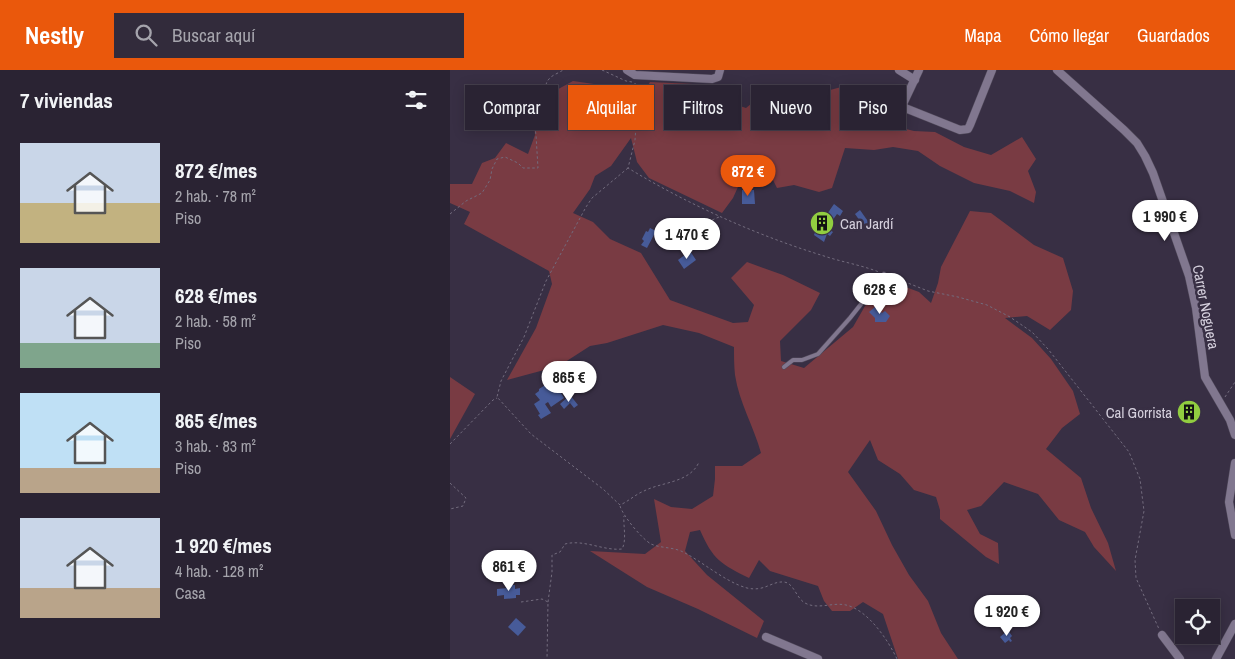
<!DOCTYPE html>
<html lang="es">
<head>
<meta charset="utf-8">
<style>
	body { margin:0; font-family:"Archivo Narrow",sans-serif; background:#322b3b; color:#f1f3f6; height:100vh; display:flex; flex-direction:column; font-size:19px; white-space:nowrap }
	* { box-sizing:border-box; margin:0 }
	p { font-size:16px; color:#a5a4ac }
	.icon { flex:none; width:28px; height:28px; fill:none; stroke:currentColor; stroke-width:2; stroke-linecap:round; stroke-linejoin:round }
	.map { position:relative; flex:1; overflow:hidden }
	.drawer { display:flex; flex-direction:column; background:#2a2333; width:450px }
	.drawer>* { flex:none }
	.guide { position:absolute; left:15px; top:15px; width:475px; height:45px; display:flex; gap:10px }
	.buttons { position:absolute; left:725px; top:529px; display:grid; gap:10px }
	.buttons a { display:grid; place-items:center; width:45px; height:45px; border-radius:0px; background:#2a2333; box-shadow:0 2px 12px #0003,0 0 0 1px #46404e; font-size:25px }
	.price { position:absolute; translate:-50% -42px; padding:0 11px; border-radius:18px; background:#fff; color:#222; font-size:16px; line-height:32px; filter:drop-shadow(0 1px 2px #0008) }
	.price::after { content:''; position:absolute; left:50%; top:30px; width:15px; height:11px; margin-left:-8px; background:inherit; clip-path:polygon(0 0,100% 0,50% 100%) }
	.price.selected { background:#ea580c; color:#fff }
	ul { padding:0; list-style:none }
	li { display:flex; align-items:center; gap:15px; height:125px; padding:0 20px }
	li span { display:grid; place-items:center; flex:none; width:140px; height:100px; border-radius:0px; color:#555 }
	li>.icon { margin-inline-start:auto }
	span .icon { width:60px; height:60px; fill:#fffc; stroke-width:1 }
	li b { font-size:21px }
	h2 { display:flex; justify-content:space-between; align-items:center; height:60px; padding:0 20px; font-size:21px }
	.chip { padding:0 18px; border-radius:0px; background:#2a2333; box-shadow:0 2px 12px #0003,0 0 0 1px #46404e; font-size:18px; line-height:45px }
	.chip.selected { background:#ea580c; color:#fff }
	header { display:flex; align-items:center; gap:30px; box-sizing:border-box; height:70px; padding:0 25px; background:#ea580c; color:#fff }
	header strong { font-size:24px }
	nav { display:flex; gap:28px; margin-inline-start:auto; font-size:18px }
	.search { width:350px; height:45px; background:#322b3b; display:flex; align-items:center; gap:12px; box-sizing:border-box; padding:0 18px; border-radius:0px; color:#a5a4ac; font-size:19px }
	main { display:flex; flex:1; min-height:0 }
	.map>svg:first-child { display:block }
	.green { fill:#793b43 }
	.building { fill:#475b99 }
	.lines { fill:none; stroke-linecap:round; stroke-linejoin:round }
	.lane-casing { stroke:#524b5c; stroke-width:5 }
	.street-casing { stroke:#524b5c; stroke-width:9 }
	.path { stroke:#736c7e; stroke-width:1; stroke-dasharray:2.5 2.5; stroke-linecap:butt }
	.lane { stroke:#81778f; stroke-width:4 }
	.street { stroke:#81778f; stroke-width:8 }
	.labels { text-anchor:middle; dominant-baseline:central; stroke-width:5; stroke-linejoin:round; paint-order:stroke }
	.poi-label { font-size:15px; fill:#d5d0dd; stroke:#382f44; text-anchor:start }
	.street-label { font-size:15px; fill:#d5d0dd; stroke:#382f44 }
</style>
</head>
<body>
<header>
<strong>Nestly</strong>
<div class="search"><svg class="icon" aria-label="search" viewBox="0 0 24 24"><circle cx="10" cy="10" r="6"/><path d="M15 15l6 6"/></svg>Buscar aquí</div>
<nav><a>Mapa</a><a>Cómo llegar</a><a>Guardados</a></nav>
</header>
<main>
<section class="drawer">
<h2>7 viviendas<svg class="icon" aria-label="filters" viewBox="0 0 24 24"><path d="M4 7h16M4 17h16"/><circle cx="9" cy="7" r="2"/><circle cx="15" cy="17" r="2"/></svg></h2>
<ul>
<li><span style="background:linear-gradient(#c9d6e8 60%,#c2b280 0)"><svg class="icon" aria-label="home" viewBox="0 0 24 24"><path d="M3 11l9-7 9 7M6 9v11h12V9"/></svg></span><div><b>872 €/mes</b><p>2 hab. · 78 m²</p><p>Piso</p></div></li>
<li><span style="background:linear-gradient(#c9d6e8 75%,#7fa58c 0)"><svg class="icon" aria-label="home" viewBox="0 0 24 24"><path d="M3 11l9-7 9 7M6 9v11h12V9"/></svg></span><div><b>628 €/mes</b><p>2 hab. · 58 m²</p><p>Piso</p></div></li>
<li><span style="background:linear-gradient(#bfe0f5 75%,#b9a48a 0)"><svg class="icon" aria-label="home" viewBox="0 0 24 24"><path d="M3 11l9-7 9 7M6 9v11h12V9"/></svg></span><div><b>865 €/mes</b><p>3 hab. · 83 m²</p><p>Piso</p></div></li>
<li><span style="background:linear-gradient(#c9d6e8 70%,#b9a48a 0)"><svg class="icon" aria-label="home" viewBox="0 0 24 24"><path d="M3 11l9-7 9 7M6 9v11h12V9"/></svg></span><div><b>1 920 €/mes</b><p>4 hab. · 128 m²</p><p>Casa</p></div></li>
</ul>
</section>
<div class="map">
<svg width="785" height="589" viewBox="0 0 785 589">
	<rect width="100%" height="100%" fill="#382f44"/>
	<g class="green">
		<path d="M123,11L165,17L177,32L190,27L200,12L243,14L278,32L296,38L307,29L329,27L337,20H380L395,16L417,23L420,42L427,52L464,61L485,62L514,77L541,85L572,67L586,89L578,101L586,122L584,133L560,121L524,113L490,96L468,81L443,77L424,80L395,78L382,118L369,122L344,115L327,118L319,102L297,97L283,128L272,143L199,108L187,92L181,68L161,96L145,106L140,119L123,143L143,152L160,169L191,183L220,230L283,253L298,252L304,235L281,208L297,192L333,205L370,223L361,240L330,271L331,291L354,298L403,257L415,236L445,213L469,222L481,233L488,213L491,197L520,141L541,143L584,175L613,188L623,221L621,240L600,260L577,246L555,248L582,268L601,289L623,321L630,344L612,358L596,379L631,408L641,438L658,473L666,501L644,477L635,462L609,450L588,424L554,412L531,436L517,440L530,464L548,473L549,494L536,487L490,449V440L486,427L464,420L450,404L428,390L420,370L398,402L426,441L442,475L459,505L478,531L491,563L508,589H448L433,544L413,532L400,541H382L374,531L368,516L320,501L309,490L299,508C271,494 263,490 250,460L240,462L235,481L257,505L314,551L307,568L248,539L197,517L140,481L195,484L211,472L204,429L221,437L242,439L263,426L265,409V396H292L311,383C304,357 289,332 285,305C284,296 284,286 284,277L249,263L213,255L157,273L140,276L109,296L57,310L86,258L102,214L99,201L14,154L20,142L0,133V114H22L32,93L45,88L56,73L78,84L85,65L83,40L104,38L101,23Z"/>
		<path d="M0,307L25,324L0,369Z"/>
	</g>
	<g class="building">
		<path d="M292,120H304L305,134H292Z"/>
		<path d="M384,134L393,141L390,146L387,144L377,158L383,162L380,166L377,164L374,172L364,165L365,162L361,159L368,142L375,147Z"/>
		<path d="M410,140L422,157L417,161L405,144Z"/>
		<path d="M200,158L206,161L197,178L191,175L194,171L192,169L196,161L198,162Z"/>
		<path d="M240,181L246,190L234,199L228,190Z"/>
		<path d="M426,236L432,243L435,241L440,246L436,252H425V248L419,242Z"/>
		<path d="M103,310L114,328L101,337L98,332L95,334L101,343L91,349L88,345L90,344L84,334L90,330L85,324L89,321V319Z"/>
		<path d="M120,325L128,335L124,338L120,333L114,339L110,334Z"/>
		<path d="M737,334L745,341L743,343L746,346L742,349L729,337L731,335L733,337Z"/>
		<path d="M58,515H65V519L70,518V525H66V528L54,529V525L47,526V519L58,518Z"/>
		<path d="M66,548L76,557L68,566L58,557Z"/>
		<path d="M558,560L562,566L560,568L562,571L560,572L559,570L555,573L550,567Z"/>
	</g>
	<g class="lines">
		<g class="lane-casing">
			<path id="lane" d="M334,297L343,290H352L368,284L400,248L431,209L434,204"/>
		</g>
		<g class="street-casing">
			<g id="street">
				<path d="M177,0L185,5L262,9L268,7L270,0"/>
				<path d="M449,0L465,10"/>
				<path d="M469,0L453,34L455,38L510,60L518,59L520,55L542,0"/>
				<path d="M607,0L674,60L687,73L695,86L703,103L739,206L746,238L755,307L780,350L785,365"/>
				<path d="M785,393L779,432L785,465"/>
				<path d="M712,565L730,589"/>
				<path d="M316,567L368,589"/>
				<path d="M766,589L785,554"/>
			</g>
		</g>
		<g class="path">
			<path d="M152,0L176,11L182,12"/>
			<path d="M185,13L187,42L185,70L178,98C239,135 306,165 374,186C392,192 411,195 429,202"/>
			<path d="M178,98L142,128L136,137L96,211L74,267L51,311L47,327L81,364L153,419L170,435C179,431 186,424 194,421C211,412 240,413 249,392"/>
			<path d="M0,144L16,131L32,123L40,110L42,99L47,89L55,87L68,93L73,98H88L86,65L84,52L87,47L101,41C102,31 90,19 99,9C102,5 109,3 113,0"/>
			<path d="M230,164L269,147"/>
			<path d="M440,206L478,221L508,227L537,235L560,247L582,262L598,279L679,382L690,409L694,441L685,490L686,508L709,559"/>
			<path d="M775,327L785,312"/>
			<path d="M0,374L43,330L47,328"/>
			<path d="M0,413L16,428L13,436L0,439"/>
			<path d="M170,436C173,446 192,469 201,474C210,478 221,477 231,481C252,491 275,512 297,518C315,522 321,511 334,512C344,513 346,528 355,533C368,540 382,532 396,535C418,540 438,570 447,589"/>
			<path d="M71,532L92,529L98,532L97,589"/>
			<path d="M98,532L102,502V485L110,482L115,474C134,469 153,481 172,479C177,470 173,455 174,446"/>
		</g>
		<use href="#lane" class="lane"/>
		<use href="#street" class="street"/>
	</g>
	<defs>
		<g id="building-disc" transform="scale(1.25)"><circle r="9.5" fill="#91cd40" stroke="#382f44"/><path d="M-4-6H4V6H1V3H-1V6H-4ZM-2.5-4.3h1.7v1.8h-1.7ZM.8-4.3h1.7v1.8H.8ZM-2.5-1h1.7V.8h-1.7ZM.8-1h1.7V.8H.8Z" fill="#111"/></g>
	</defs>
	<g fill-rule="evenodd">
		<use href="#building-disc" x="372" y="153"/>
		<use href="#building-disc" x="739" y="342"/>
	</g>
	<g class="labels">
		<g class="poi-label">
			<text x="390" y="153">Can Jardí</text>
			<text x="722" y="342" text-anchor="end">Cal Gorrista</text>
		</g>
		<g class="street-label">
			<text transform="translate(756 237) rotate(79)">Carrer Noguera</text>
		</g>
	</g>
</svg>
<div class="buttons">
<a><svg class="icon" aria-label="locate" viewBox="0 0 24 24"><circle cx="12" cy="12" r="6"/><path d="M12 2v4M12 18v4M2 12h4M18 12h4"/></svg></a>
</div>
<b class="price selected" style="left:298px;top:127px">872 €</b>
<b class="price" style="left:715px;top:172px">1 990 €</b>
<b class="price" style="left:237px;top:190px">1 470 €</b>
<b class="price" style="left:430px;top:245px">628 €</b>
<b class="price" style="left:119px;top:333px">865 €</b>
<b class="price" style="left:59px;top:522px">861 €</b>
<b class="price" style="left:557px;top:567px">1 920 €</b>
<div class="guide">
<a class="chip">Comprar</a>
<a class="chip selected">Alquilar</a>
<a class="chip">Filtros</a>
<a class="chip">Nuevo</a>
<a class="chip">Piso</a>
</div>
</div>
</main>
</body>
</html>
